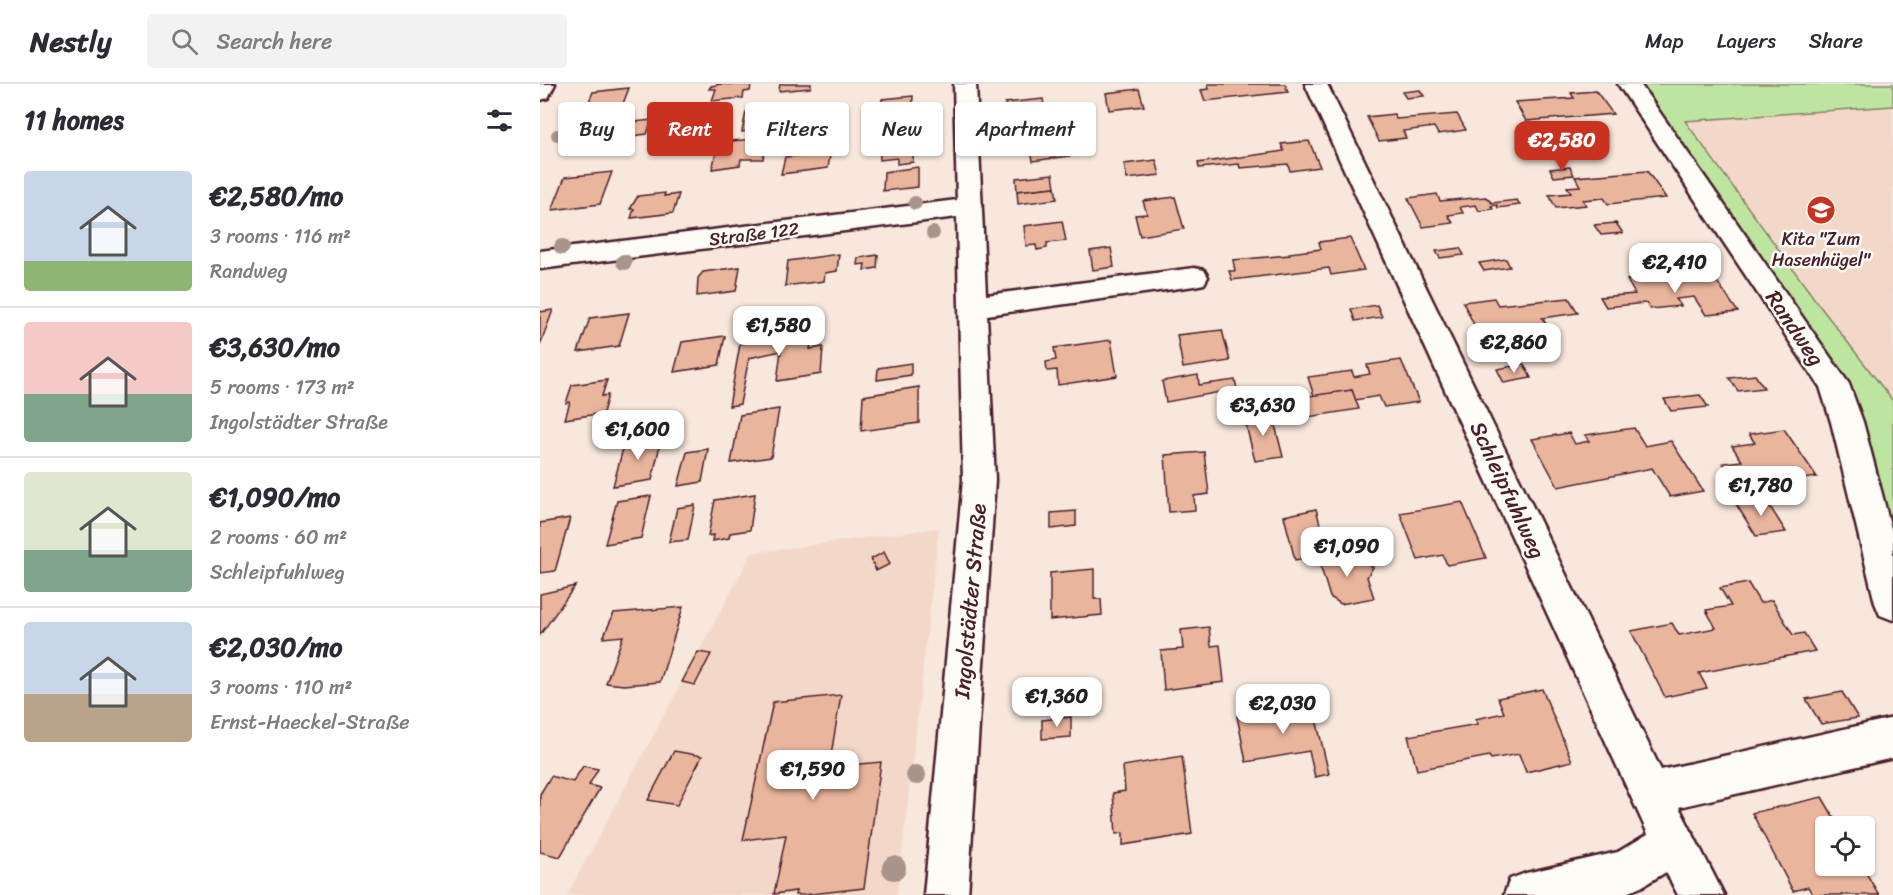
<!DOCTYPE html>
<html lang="en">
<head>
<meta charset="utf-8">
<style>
	body { margin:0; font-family:Sriracha,sans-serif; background:#f2f2f3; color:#2b2b33; height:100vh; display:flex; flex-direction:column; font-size:22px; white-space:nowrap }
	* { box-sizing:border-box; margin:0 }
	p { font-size:20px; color:#7c7c81 }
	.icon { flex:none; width:33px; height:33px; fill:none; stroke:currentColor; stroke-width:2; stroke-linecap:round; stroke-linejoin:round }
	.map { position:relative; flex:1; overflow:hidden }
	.side { display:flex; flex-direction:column; background:#fff; width:540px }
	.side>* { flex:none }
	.banner { position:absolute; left:18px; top:18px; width:570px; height:54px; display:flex; gap:12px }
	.buttons { position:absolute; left:1275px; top:732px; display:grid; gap:12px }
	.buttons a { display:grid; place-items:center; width:60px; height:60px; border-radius:6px; background:#fff; box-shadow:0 2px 4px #0004; font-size:30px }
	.price { position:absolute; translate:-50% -51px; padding:0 14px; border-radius:12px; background:#fff; color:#222; font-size:20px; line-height:39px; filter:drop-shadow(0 2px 3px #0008) }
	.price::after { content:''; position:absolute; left:50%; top:36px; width:18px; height:14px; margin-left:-9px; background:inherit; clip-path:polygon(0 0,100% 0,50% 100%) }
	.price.selected { background:#c8321e; color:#fff }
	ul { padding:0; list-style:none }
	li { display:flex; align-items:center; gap:18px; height:150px; padding:0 24px }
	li+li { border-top:2px solid #e1e1e2 }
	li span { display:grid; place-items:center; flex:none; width:168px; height:120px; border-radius:6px; color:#555 }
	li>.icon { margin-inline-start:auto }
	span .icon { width:72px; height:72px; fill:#fffc; stroke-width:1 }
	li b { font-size:26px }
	h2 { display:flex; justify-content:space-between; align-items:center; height:72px; padding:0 24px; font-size:26px }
	.tag { padding:0 21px; border-radius:6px; background:#fff; box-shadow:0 2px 4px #0004; font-size:21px; line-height:54px }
	.tag.selected { background:#c8321e; color:#fff }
	header { display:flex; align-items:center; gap:36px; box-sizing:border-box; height:84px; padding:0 30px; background:#fff; border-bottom:2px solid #e1e1e2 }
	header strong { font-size:28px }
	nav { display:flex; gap:33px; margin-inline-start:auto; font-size:21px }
	.search { width:420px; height:54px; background:#f2f2f3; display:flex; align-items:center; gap:15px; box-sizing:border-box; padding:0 21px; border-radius:6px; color:#7c7c81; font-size:22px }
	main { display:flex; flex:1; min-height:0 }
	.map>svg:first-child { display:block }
	.built { fill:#f3d8c9 }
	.green { fill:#bee5a0; stroke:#848266; stroke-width:1.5 }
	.building { fill:#eab59d; stroke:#4a1f2b; stroke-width:1.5 }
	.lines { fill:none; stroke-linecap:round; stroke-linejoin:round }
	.minor-casing { stroke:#4a1f2b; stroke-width:5 }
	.minor { fill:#fdfcf7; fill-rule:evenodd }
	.tree { fill:#a8948b }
	.labels { text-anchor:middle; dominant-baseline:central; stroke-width:5; stroke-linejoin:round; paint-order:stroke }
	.far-street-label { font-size:18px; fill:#4a1f2b; stroke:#fdfcf7 }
	.far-poi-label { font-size:18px; fill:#4a1f2b; stroke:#fdfcf7 }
	.street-label { font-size:22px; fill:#4a1f2b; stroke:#fdfcf7 }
</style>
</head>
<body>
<header>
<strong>Nestly</strong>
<div class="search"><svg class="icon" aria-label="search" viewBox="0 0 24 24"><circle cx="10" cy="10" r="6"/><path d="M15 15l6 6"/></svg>Search here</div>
<nav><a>Map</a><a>Layers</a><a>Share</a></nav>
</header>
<main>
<section class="side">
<h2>11 homes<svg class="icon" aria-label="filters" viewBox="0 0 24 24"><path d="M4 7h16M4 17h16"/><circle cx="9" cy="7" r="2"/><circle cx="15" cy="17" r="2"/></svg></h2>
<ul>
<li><span style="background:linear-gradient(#c9d6e8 75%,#8fb573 0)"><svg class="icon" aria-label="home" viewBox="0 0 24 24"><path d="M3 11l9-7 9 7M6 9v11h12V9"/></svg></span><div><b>€2,580/mo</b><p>3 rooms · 116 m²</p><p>Randweg</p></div></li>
<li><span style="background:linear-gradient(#f6c9c9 60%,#7fa58c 0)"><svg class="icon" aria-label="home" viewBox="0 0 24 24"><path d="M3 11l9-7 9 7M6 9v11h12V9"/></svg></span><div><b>€3,630/mo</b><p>5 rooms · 173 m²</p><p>Ingolstädter Straße</p></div></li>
<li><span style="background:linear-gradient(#dfe7d0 65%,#7fa58c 0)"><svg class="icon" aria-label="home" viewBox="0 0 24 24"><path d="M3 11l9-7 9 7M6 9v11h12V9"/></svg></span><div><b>€1,090/mo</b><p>2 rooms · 60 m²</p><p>Schleipfuhlweg</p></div></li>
<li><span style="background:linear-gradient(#c9d6e8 60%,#b9a48a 0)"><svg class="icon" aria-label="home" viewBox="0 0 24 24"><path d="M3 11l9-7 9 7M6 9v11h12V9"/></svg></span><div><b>€2,030/mo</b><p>3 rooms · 110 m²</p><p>Ernst-Haeckel-Straße</p></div></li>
</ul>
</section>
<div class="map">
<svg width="1353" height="811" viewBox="0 0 1353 811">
	<rect width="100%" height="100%" fill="#f7e7dc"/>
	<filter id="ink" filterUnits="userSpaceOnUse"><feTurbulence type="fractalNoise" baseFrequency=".0167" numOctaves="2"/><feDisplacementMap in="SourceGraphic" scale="12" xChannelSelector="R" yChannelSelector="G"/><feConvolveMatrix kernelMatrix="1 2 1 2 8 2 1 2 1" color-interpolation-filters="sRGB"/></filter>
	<g filter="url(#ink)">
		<g class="built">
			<path d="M1353,22V317L1279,221L1145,37Z"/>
			<path d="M399,444L357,811H27L212,469Z"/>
		</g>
		<path class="green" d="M1098,0H1353V22L1145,37L1279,221L1353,317V446L1312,315Z"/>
		<g class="building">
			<path d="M240,0H271L270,4L239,7Z"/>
			<path d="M668,0H745L748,8L665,17L661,6L669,5Z"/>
			<path d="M177,1V0L211,1L210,7L204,8L203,14L172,17L176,5H169L171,2Z"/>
			<path d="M89,4L79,30L42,34L53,8Z"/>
			<path d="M599,5L604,22L569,26L566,9Z"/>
			<path d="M880,6L884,12L866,14L862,8Z"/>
			<path d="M1056,7L1073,30L986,37L975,18L1034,14L1031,9Z"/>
			<path d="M373,12L372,33L341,36L342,15Z"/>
			<path d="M503,15L506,34L467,38L465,19Z"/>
			<path d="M233,25L229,45L202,48L206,28Z"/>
			<path d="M277,26L276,30L278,29L276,46L254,48L257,32L262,31L263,27Z"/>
			<path d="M854,30L856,35L917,30L926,46L898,50L894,43L863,47L866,54L839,57L827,33Z"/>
			<path d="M112,36L107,50L92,52L89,58L67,60L66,65L54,66L62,45L83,43L84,39Z"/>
			<path d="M511,47V53L533,51L536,71L493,77L492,71L482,67L481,63L491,60L489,50Z"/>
			<path d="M367,48V64L373,63V78L357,80V74L340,76L339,52Z"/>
			<path d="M309,49L308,64L295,65L297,51Z"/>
			<path d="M227,54L223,75H201L200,81L172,85L179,58Z"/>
			<path d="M769,57L780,83L750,87L748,80L700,84L699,80L659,84L658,79L744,67L741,60Z"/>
			<path d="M291,65L288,84L241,90L245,73L276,70V66Z"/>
			<path d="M616,76L620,91L587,95L584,80Z"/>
			<path d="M378,83V103L343,107L344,88Z"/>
			<path d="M1030,83L1034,91L1014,93L1010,85Z"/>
			<path d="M1107,87L1126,114L1068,120L1064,114L1043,116L1046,121L1016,124L1009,111L1031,109L1027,103L1040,102L1035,93Z"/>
			<path d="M72,88L60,120L12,126L25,93Z"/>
			<path d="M513,90L515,103L477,107L476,94Z"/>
			<path d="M515,103L517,115L478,120L477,107Z"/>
			<path d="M125,109L124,112L139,110L133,129L91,134L94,125H90L98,112Z"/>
			<path d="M897,110L900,117L946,113L952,119L977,116L980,121L958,124L957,121L951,122L953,125L939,127L936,121L920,123L923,129L908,131L913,139L883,143L868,114Z"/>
			<path d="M635,113L644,145L600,152L595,131L607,130L603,117Z"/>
			<path d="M522,137L526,157L507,159V164L497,166L496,161L486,162L484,142Z"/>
			<path d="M1076,139L1083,149L1061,151L1054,141Z"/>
			<path d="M810,154L824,186L791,191L789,184L692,196L689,187H695L693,176L750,171L749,169L781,165L779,158Z"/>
			<path d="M571,164L574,183L553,186L550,167Z"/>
			<path d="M920,164L924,171L900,174L896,167Z"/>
			<path d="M1157,168L1169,184L1146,187L1135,170Z"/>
			<path d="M299,170L297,187L285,189L284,197L245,202L248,177Z"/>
			<path d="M338,171L337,184L324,186L325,180L317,181L318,174Z"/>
			<path d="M966,175L970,183L944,187L939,179Z"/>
			<path d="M200,183L196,207L157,212L158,194L163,188Z"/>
			<path d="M1130,192L1134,197L1173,192L1198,228L1166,231L1154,213L1136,215L1141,222L1110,225L1106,219L1066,223L1060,213L1095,210L1087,196Z"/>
			<path d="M954,214L958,221L1029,214L1038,229L1002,234L1006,240L982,244L980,240L970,242L974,250L941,255L923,218Z"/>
			<path d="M837,221L842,233L815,237L811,225Z"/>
			<path d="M13,226L0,261V228Z"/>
			<path d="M89,229L79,262L38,268L50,234Z"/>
			<path d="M232,244V253L244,249L274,245L270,265L283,263L281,290L237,297L241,267L209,274L200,320L189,322L200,260L214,257V248Z"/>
			<path d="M682,246L690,277L643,284L637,251Z"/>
			<path d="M185,252L179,281L134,288L142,258Z"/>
			<path d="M571,256L577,292L518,301L517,286L507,287L506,278L516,276L514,264Z"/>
			<path d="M861,276L879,318L844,323L839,312L815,316L812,306L774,312L768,293L812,287L814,293L830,290L827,281Z"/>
			<path d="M371,279V291L337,296L338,284Z"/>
			<path d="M984,280L991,294L964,299L957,285Z"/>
			<path d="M658,291L659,301L695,296L697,305L626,318L622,297Z"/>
			<path d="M1215,291L1224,304L1198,307L1189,294Z"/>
			<path d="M67,296L62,312L68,311L63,329L25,335L30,318L26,319L32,301Z"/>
			<path d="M379,303V339L321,347L323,312Z"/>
			<path d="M812,306L819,325L768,333L762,313Z"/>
			<path d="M1160,311L1168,323L1131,327L1124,315Z"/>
			<path d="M239,325L231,373L191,379L200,331Z"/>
			<path d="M732,329L743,373L715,377L704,333Z"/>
			<path d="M1094,344L1105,362L1131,357L1163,407L1130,413L1112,384L1018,403L992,355L1029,349L1035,360L1049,357L1045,351Z"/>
			<path d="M1244,345L1277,393L1234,399L1226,386L1190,390L1183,379L1202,377L1192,362L1215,359L1209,350Z"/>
			<path d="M122,352L112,396L73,402L85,357Z"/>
			<path d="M168,365L162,398L138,402L147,368Z"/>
			<path d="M664,368L669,410L654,412L655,426L629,428L625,371Z"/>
			<path d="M215,410L210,446L190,449L189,454L172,457L173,451L168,452L175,416Z"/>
			<path d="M111,412L101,454L65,460L77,417Z"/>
			<path d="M1224,413L1246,448L1216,452L1196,420L1206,418L1205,416Z"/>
			<path d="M922,418L946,474L907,481L903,471L878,476L860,429Z"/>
			<path d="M155,421L148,456L129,458L137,424Z"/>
			<path d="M776,425L788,470L755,476L744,432Z"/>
			<path d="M536,427V442L511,445V429Z"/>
			<path d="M30,434L15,487L0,489V439Z"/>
			<path d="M818,467L821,477L833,483L827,493L834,514L801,520L790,513L778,474Z"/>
			<path d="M344,468L350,480L336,487L331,475Z"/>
			<path d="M554,485V515H561L562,531L510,536V489Z"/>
			<path d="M1208,499L1220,519L1232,516L1253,551L1264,549L1275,567L1159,589L1167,604L1125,613L1091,547L1132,539L1139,551L1176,544L1166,526L1191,522L1180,504Z"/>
			<path d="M35,502L0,551V510Z"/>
			<path d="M143,523L120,598L84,601L66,599L83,552L63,554L74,529Z"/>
			<path d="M669,543L671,562L680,561L684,598L624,606L621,567L643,565L641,546Z"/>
			<path d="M158,568L171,570L155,601L142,598Z"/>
			<path d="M1002,605L1032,677L986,688L979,670L951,675L949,672L877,686L868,652L938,640L935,635L964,629L958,614Z"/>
			<path d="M1302,608L1318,634L1281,640L1266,615Z"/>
			<path d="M301,611L289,683L341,678L324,804L263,811H255L256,807L234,810L246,751L203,756L233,618Z"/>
			<path d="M772,618L789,690L775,693L769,667L706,678L697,632Z"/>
			<path d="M531,633V653L502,655V636Z"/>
			<path d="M134,667L162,672L137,721L108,716Z"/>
			<path d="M642,672L652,750L583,761V749L576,750L573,709L585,707L583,682Z"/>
			<path d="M43,682L58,685L49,701L60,704L20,773L0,768V710L11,692L33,698Z"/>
			<path d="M1282,713L1299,742H1286V782H1322L1339,811H1273L1268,803L1253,807L1212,729Z"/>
		</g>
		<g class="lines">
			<g class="minor-casing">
				<g id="minor">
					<path d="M0,0H15L8,14L0,16Z"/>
					<path d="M414,0H436L446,211L654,184L664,186L668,193L664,200L654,202L447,231L455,396L428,811H384L423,396L417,133L0,185V167L417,116Z"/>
					<path d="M765,0H787L1121,686L1353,634V674L1139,723L1184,811H1138L1126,788L1101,803L1081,811H964L970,795L986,789L1078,768L1108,750Z"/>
					<path d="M1078,0H1100L1309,300L1323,338L1353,452V536L1340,531L1335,519L1291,338L1280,303Z"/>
				</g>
			</g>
			<use href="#minor" class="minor"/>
		</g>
		<g class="tree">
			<circle cx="17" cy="51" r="6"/>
			<circle cx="375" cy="119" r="7"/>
			<circle cx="393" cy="149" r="7"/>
			<circle cx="22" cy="163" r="8"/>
			<circle cx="84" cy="178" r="8"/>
			<circle cx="376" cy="691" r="10"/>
			<circle cx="354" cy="784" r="12"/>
		</g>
	</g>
	<defs>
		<g id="school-disc" transform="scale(1.5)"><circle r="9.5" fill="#c8321e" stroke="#fdfcf7"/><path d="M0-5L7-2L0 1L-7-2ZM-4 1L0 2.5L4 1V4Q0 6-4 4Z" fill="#fff"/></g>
	</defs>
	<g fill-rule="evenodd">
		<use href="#school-disc" x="1281" y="126"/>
	</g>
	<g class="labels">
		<g class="far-street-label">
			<text transform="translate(214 150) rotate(-7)">Straße 122</text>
		</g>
		<g class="far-poi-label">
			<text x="1281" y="155">Kita "Zum<tspan x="1281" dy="21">Hasenhügel"</tspan></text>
		</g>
		<g class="street-label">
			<text transform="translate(1255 244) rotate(56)">Randweg</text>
			<text transform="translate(968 406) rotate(65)">Schleipfuhlweg</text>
			<text transform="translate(430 517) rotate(-85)">Ingolstädter Straße</text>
		</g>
	</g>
</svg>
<div class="buttons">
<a><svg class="icon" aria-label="locate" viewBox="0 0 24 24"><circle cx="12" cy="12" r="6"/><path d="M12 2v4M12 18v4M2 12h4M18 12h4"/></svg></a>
</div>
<b class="price selected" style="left:1022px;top:88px">€2,580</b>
<b class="price" style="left:1135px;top:210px">€2,410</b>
<b class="price" style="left:239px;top:273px">€1,580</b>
<b class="price" style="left:974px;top:290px">€2,860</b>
<b class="price" style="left:723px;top:353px">€3,630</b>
<b class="price" style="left:98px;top:377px">€1,600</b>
<b class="price" style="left:1221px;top:433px">€1,780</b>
<b class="price" style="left:807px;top:494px">€1,090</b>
<b class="price" style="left:517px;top:644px">€1,360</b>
<b class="price" style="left:743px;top:651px">€2,030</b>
<b class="price" style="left:273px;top:717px">€1,590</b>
<div class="banner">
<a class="tag">Buy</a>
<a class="tag selected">Rent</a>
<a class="tag">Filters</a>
<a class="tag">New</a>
<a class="tag">Apartment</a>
</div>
</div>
</main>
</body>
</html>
